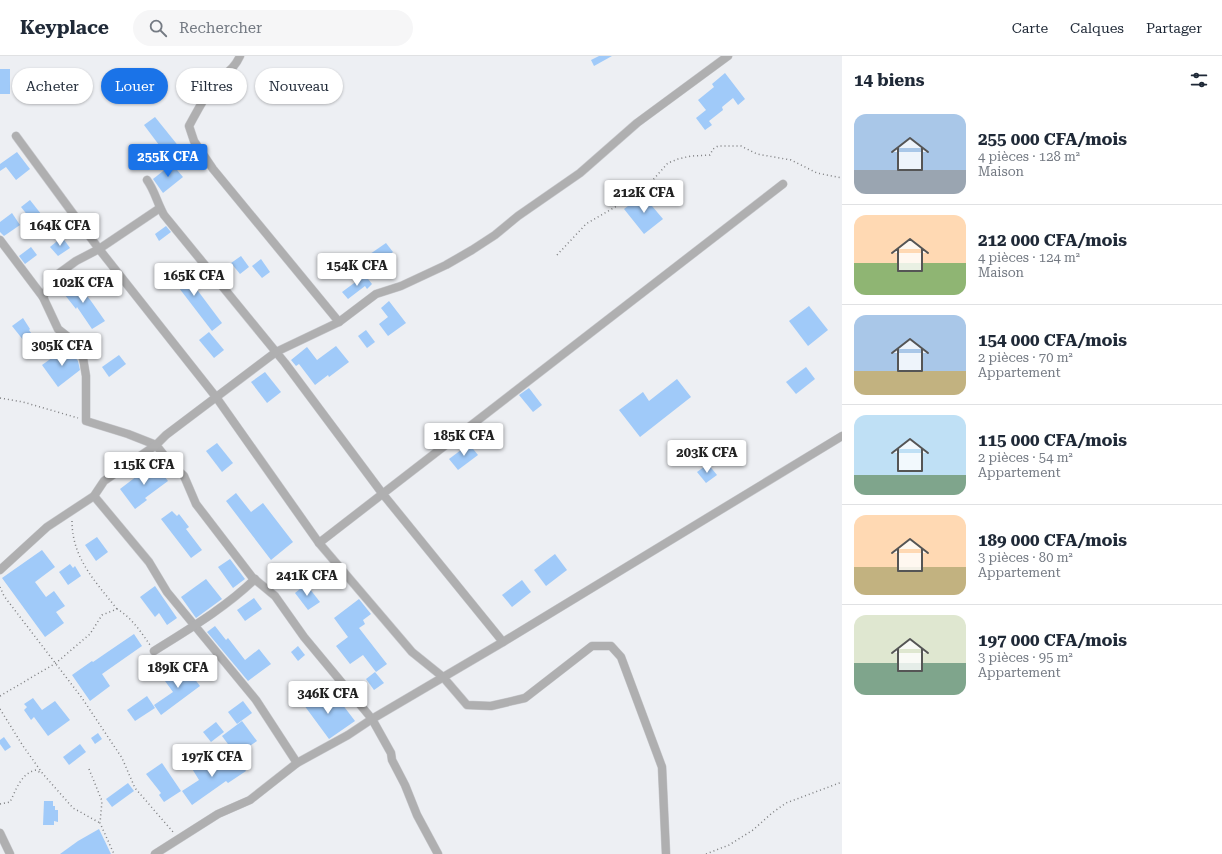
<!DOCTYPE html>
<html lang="fr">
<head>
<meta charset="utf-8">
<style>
	body { margin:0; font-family:"Roboto Serif",serif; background:#f6f6f7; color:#1f2937; height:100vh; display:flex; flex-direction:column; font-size:15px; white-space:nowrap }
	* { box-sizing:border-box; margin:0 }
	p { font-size:13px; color:#747a83 }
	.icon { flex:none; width:22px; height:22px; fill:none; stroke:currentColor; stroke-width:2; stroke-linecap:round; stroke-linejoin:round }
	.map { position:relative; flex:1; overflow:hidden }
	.side { display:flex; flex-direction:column; background:#fff; width:380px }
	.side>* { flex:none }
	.banner { position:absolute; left:12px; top:12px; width:380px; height:36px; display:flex; gap:8px }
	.price { position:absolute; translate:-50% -34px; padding:0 9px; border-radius:4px; background:#fff; color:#222; font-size:13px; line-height:26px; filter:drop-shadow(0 1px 2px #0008) }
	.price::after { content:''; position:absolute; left:50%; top:24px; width:12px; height:9px; margin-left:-6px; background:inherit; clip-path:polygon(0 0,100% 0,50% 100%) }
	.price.current { background:#1a73e8; color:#fff }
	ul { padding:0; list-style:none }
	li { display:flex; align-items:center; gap:12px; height:100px; padding:0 12px }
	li+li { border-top:1px solid #e0e1e3 }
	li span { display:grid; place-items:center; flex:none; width:112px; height:80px; border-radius:12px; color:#555 }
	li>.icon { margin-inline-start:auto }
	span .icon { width:48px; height:48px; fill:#fffc; stroke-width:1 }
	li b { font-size:17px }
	h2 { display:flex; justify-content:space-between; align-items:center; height:48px; padding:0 12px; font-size:17px }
	.pill { padding:0 14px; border-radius:18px; background:#fff; box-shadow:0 1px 3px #0004; font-size:14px; line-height:36px }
	.pill.current { background:#1a73e8; color:#fff }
	header { display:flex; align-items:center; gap:24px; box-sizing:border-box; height:56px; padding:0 20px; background:#fff; border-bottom:1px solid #e0e1e3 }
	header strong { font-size:19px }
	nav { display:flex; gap:22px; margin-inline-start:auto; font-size:14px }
	.search { width:280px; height:36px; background:#f6f6f7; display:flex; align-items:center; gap:10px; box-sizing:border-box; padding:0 14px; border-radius:22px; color:#747a83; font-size:15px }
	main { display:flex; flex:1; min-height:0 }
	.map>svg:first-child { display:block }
	.building { fill:#a0caf9 }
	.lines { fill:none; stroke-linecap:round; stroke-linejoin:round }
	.minor-casing { stroke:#cacbcf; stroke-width:9 }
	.path { stroke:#7e7f81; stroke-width:1.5; stroke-dasharray:1 3; stroke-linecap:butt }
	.minor { stroke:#afafb0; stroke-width:8 }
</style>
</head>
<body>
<header>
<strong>Keyplace</strong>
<div class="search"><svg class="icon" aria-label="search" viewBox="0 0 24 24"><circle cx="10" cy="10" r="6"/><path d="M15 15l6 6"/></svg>Rechercher</div>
<nav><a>Carte</a><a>Calques</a><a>Partager</a></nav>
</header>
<main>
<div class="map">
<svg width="842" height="798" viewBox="0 0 842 798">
	<rect width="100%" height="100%" fill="#edeff3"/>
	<g class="building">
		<path d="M599,0H612L594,10L591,4Z"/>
		<rect x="0" y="13" width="10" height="25"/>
		<path d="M61,14H81L80,27H61Z"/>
		<path d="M725,17L745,43L738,49L733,42L722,51L723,54L709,65L712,69L705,74L696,62L706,54L698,44L714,31L712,28Z"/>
		<path d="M155,61L180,92L168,101L144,69Z"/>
		<path d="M17,96L30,113L16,124L6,111L0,115V108Z"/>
		<path d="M172,108L183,121L163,137L153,123Z"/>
		<path d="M645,137L654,149L652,150L663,163L644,178L624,153Z"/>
		<path d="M30,144L45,163L36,170L21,151Z"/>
		<path d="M12,157L20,169L4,180L0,176V166Z"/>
		<path d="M166,170L171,176L159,185L155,178Z"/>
		<path d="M62,181L70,192L58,200L50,191Z"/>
		<path d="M386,187L393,196L378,208L370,198Z"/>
		<path d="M31,191L37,199L25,208L19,200Z"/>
		<path d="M241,200L249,211L240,218L231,207Z"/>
		<path d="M261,203L270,216L262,222L252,210Z"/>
		<path d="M177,207L222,267L212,275L166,215Z"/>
		<path d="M365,219L372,228L367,233L365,230L348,243L342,236Z"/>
		<path d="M74,224L91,245L105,265L92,273L77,251L76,253L61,234Z"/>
		<path d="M389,245L406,267L388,280L379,268L388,261L381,252Z"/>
		<path d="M809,250L828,274L808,290L789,265Z"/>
		<path d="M23,262L30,273L29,274L36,284L28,290L12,270Z"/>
		<path d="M366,274L375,286L367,292L358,280Z"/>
		<path d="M209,276L224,294L214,302L199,284Z"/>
		<path d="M336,290L349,306L329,321L328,319L315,329L299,308L296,310L291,304L307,291L317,304Z"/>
		<path d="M67,291L78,305L80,314L58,331L42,309Z"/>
		<path d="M119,299L126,308L109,321L102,311Z"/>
		<path d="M806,311L815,323L796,338L786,326Z"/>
		<path d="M265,316L281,336L267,347L251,326Z"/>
		<path d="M677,323L691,341L640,381L619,354L643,336L649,345Z"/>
		<path d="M529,332L542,349L533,356L519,339Z"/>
		<path d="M217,387L233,407L222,416L206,395Z"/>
		<path d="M469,388L478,399L458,414L449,403Z"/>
		<path d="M154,407L168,425L145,442L147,444L135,453L120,433Z"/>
		<path d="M708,408L717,419L706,427L697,416Z"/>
		<path d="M236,437L251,456L263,447L293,486L271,504L226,445Z"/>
		<path d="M172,455L177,460L179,458L189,471L186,473L202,494L191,502L161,463Z"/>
		<path d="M97,481L108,496L96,505L85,489Z"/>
		<path d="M42,494L55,511L35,526L46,541L54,535L65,550L56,556L64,567L45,581L2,522Z"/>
		<path d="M555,498L567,514L546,530L534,514Z"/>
		<path d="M230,503L245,523L233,532L218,511Z"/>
		<path d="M70,508L73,512L75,510L81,520L68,529L59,516Z"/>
		<path d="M206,523L222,543L196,562L181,541Z"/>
		<path d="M522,524L531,536L512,551L502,539Z"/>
		<path d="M306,528L320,546L308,554L295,537Z"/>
		<path d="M155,530L177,562L167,569L159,557L155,561L140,541Z"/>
		<path d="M254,542L262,553L245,565L237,554Z"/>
		<path d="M359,543L371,558L363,564L365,568L359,572L387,608L376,616L363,599L350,608L336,590L348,581L334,562Z"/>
		<path d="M215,570L226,584L228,582L245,604L259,593L271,608L248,625L207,576Z"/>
		<path d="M134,578L142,590L102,618L110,630L90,645L72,619L92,605L93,606L109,595Z"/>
		<path d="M298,590L305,599L298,605L291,596Z"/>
		<path d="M184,609L200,630L161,659L154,649L173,636L165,625Z"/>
		<path d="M375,616L384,627L374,634L366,623Z"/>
		<path d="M313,636L327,654L339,644L355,665L329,683L301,645Z"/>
		<path d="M147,640L155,652L135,665L127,654Z"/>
		<path d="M33,642L42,654L55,645L70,664L48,680L34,661L31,664L24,654L27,651L24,648Z"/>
		<path d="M243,645L252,657L237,668L228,656Z"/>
		<path d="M242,665L257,685L236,699L222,680Z"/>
		<path d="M216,666L224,676L211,686L203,676Z"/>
		<path d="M98,677L102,683L95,688L91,682Z"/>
		<path d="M4,681L11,691L5,695L0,688V684Z"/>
		<path d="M80,688L86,696L69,709L63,701Z"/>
		<path d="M236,701L246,715L228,727L226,725L192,749L182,735L199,724L191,711L204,702L212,715L217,711L218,713Z"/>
		<path d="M162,707L181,735L164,746L159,739L161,737L146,718Z"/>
		<path d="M128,727L134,735L112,751L106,743Z"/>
		<path d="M44,745H53V750H55V754H58V766L54,765V769H43Z"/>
		<path d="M99,773L111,798H60L78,785Z"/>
	</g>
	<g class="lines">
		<g class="minor-casing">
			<g id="minor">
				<path d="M240,0C233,16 221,19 211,32C203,44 196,57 189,70L194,85L213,113L339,266"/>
				<path d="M16,80L99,193L216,341L319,487L412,596L443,621L467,649L491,650L525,642L592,590H611L621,601L662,711L666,798"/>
				<path d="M147,124C155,135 157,147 164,159L285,307L382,437L503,586"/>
				<path d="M0,184L43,241L58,273L72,284L82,296L86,320V365L128,378L156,389L171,408L184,420L196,448L206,461L252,521L275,540L304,581L372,663L391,697L392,704L405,729L417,759L438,798"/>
				<path d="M43,241L54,221L76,205L99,193L160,152"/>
				<path d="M94,440L149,506L167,536L256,644L297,707"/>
				<path d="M319,487L783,128"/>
				<path d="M0,514L47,471L94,440L104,425L156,389L166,379L276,296L339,266L376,238L401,230L446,209L472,194L495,179L518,160L580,117L637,67L728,0"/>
				<path d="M154,595C189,573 225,552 255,523"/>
				<path d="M0,777L10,798"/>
				<path d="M155,798L218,758L250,744L297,707L348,679L372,663L503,586L842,380"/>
			</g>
		</g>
		<g class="path">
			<path d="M557,199L586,168L644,134L668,107L678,103L691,100L710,99L713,93L718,90H741L757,98L791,104L817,117L842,122"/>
			<path d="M0,342L23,346L78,362"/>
			<path d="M72,465C72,502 95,525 117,553"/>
			<path d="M0,531L4,540L82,642L122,702L135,732L173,776"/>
			<path d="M0,640L56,607L90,578L102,559L117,553C131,561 141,576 150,589"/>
			<path d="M0,653L23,690L43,718L73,752L100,767"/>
			<path d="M89,713L102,745L100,767L114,798"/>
			<path d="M0,748L10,746C16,734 21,717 36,714L41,717"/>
			<path d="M706,798L729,789L753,774L772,757L786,747L842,726"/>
		</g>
		<use href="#minor" class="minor"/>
	</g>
</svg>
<b class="price current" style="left:168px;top:122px">255K CFA</b>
<b class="price" style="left:644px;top:158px">212K CFA</b>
<b class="price" style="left:60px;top:191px">164K CFA</b>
<b class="price" style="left:357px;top:231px">154K CFA</b>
<b class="price" style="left:194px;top:241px">165K CFA</b>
<b class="price" style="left:83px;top:248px">102K CFA</b>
<b class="price" style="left:62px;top:311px">305K CFA</b>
<b class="price" style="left:464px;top:401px">185K CFA</b>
<b class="price" style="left:707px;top:418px">203K CFA</b>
<b class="price" style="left:144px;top:430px">115K CFA</b>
<b class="price" style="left:307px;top:541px">241K CFA</b>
<b class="price" style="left:178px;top:633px">189K CFA</b>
<b class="price" style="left:328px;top:659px">346K CFA</b>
<b class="price" style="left:212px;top:722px">197K CFA</b>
<div class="banner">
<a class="pill">Acheter</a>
<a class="pill current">Louer</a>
<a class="pill">Filtres</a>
<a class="pill">Nouveau</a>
</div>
</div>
<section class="side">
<h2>14 biens<svg class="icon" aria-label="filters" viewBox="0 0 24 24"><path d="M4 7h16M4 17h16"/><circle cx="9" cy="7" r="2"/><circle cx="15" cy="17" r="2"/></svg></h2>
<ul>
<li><span style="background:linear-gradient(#a9c7e8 70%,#9aa5b1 0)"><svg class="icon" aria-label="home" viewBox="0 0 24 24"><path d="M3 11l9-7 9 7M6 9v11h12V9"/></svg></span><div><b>255 000 CFA/mois</b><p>4 pièces · 128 m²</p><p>Maison</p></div></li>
<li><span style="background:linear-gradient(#ffd9b3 60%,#8fb573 0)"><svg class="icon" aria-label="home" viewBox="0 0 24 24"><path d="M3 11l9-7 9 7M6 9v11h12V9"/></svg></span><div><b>212 000 CFA/mois</b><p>4 pièces · 124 m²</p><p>Maison</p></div></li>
<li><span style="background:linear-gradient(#a9c7e8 70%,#c2b280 0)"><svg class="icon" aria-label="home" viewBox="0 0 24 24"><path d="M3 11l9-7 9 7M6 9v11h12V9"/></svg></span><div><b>154 000 CFA/mois</b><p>2 pièces · 70 m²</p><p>Appartement</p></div></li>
<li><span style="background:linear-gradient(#bfe0f5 75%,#7fa58c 0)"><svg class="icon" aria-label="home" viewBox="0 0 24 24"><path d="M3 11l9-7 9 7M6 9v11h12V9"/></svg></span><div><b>115 000 CFA/mois</b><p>2 pièces · 54 m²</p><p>Appartement</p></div></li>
<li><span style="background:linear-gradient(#ffd9b3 65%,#c2b280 0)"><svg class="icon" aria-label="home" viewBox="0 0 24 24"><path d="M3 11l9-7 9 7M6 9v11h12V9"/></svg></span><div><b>189 000 CFA/mois</b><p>3 pièces · 80 m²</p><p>Appartement</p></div></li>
<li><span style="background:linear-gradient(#dfe7d0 60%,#7fa58c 0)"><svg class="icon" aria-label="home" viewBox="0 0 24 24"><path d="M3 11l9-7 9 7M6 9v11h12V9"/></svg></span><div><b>197 000 CFA/mois</b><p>3 pièces · 95 m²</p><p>Appartement</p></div></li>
</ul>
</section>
</main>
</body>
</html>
